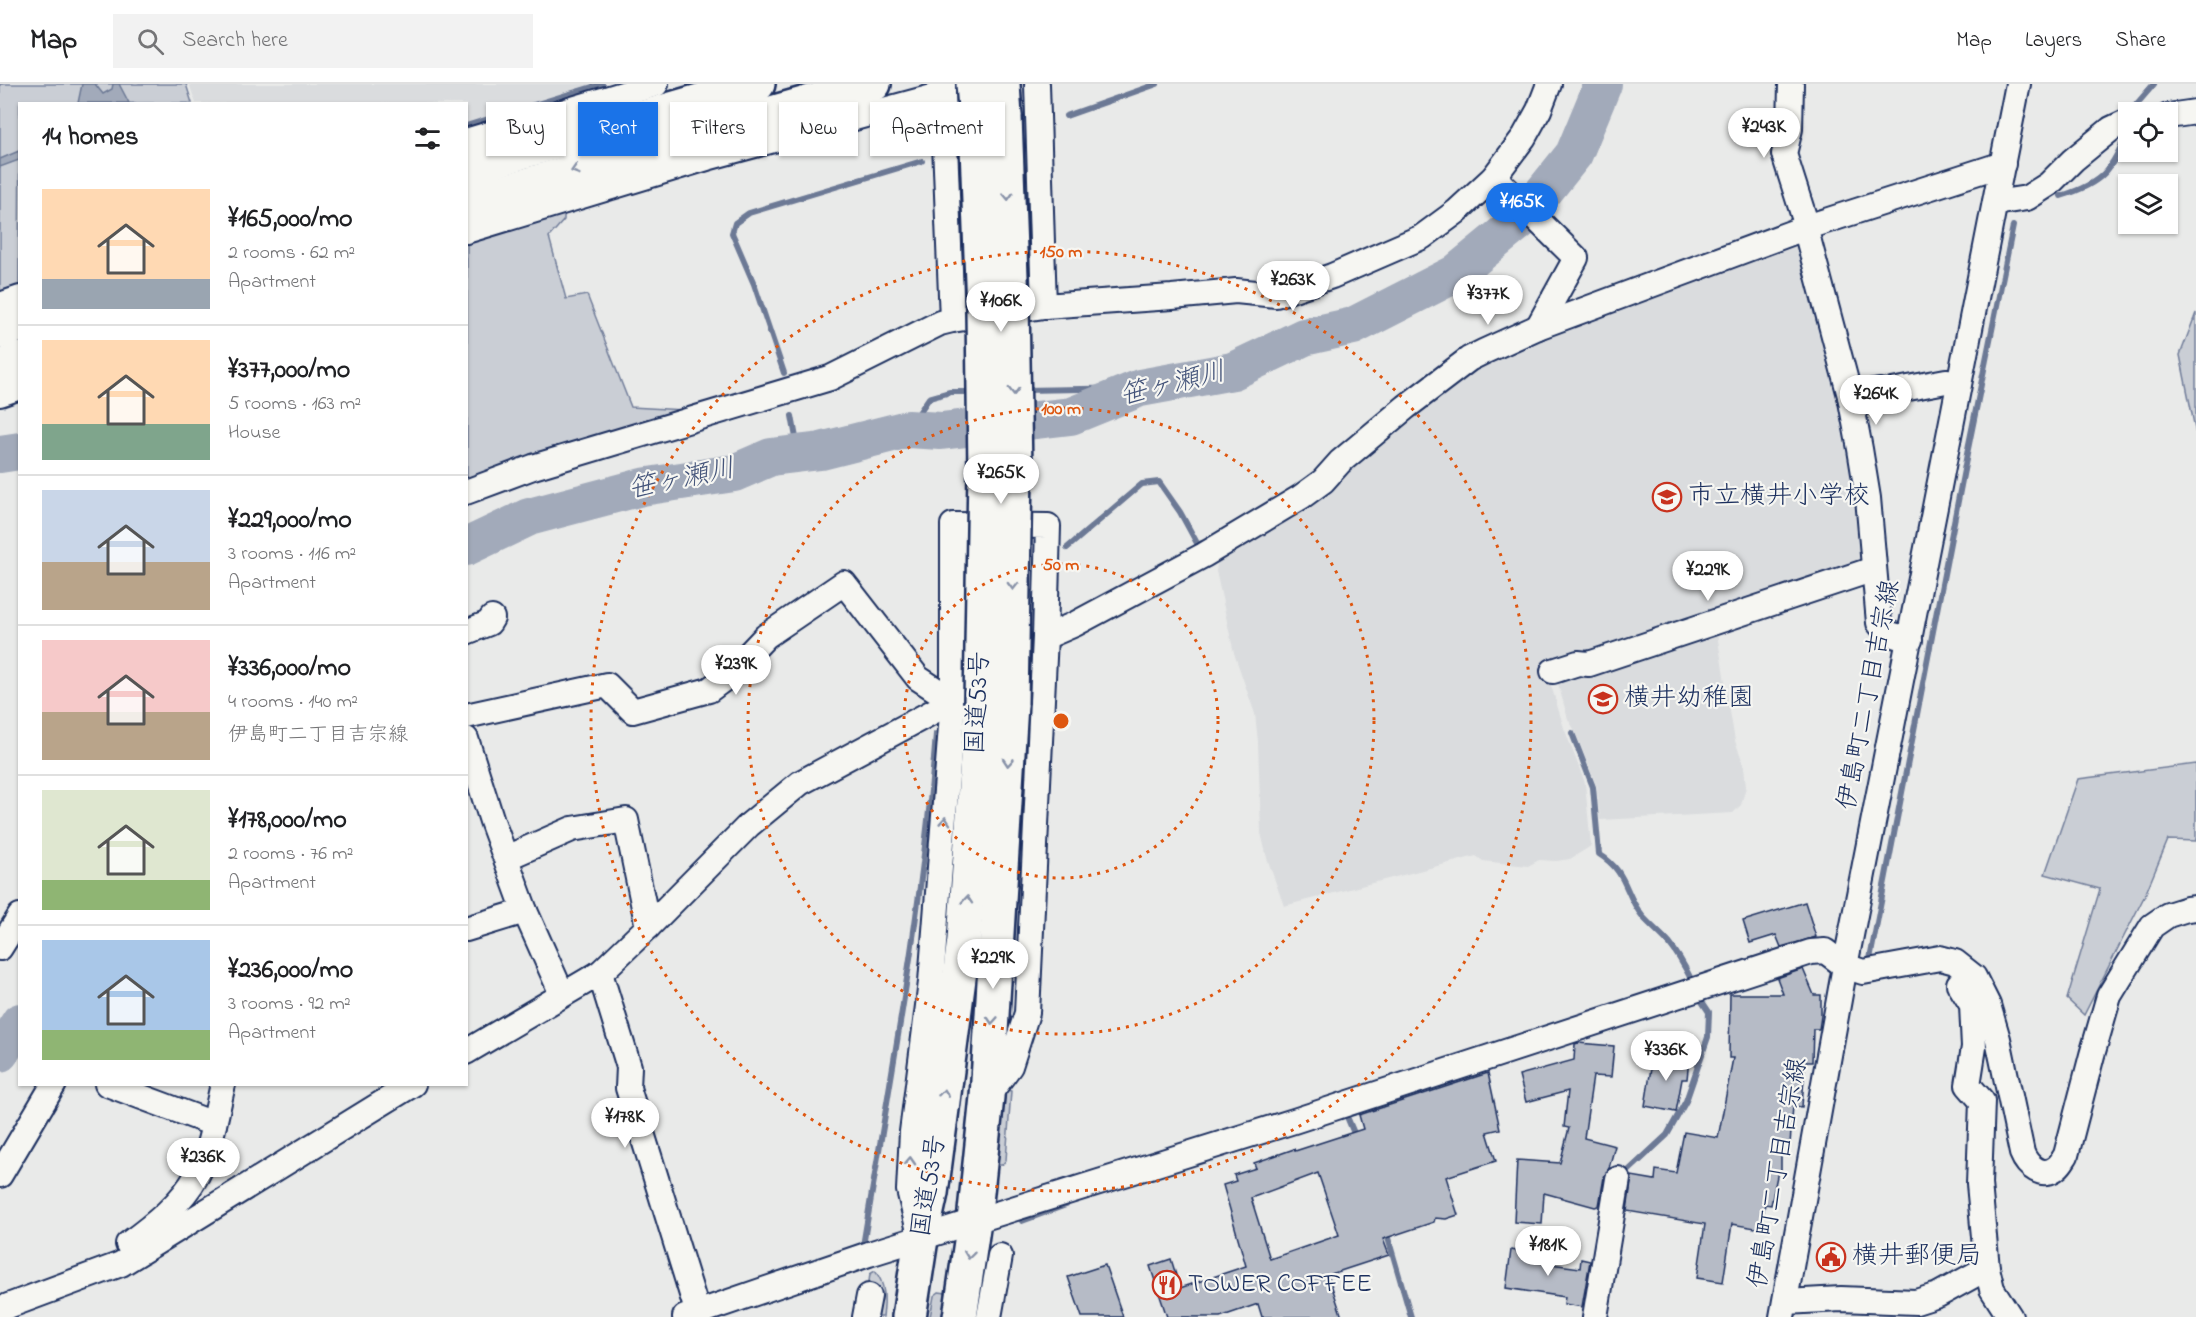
<!DOCTYPE html>
<html lang="en">
<head>
<meta charset="utf-8">
<style>
	body { margin:0; font-family:"Indie Flower","Klee One",sans-serif; background:#f2f2f2; color:#202124; height:100vh; display:flex; flex-direction:column; font-size:22px; white-space:nowrap }
	* { box-sizing:border-box; margin:0 }
	p { font-size:20px; color:#757577 }
	.icon { flex:none; width:33px; height:33px; fill:none; stroke:currentColor; stroke-width:2; stroke-linecap:round; stroke-linejoin:round }
	.map { position:relative; flex:1; overflow:hidden }
	.details { position:absolute; left:18px; top:18px; width:450px; height:984px; display:flex; flex-direction:column; background:#fff; border-radius:0px; box-shadow:0 2px 4px #0004 }
	.details>* { flex:none }
	.hud { position:absolute; left:486px; top:18px; width:570px; height:54px; display:flex; gap:12px }
	.buttons { position:absolute; left:2118px; top:18px; display:grid; gap:12px }
	.buttons a { display:grid; place-items:center; width:60px; height:60px; border-radius:0px; background:#fff; box-shadow:0 2px 4px #0004; font-size:30px }
	.price { position:absolute; translate:-50% -51px; padding:0 14px; border-radius:21px; background:#fff; color:#222; font-size:20px; line-height:39px; filter:drop-shadow(0 2px 3px #0008) }
	.price::after { content:''; position:absolute; left:50%; top:36px; width:18px; height:14px; margin-left:-9px; background:inherit; clip-path:polygon(0 0,100% 0,50% 100%) }
	.price.active { background:#1a73e8; color:#fff }
	ul { padding:0; list-style:none }
	li { display:flex; align-items:center; gap:18px; height:150px; padding:0 24px }
	li+li { border-top:2px solid #e0e0e0 }
	li span { display:grid; place-items:center; flex:none; width:168px; height:120px; border-radius:0px; color:#555 }
	li>.icon { margin-inline-start:auto }
	span .icon { width:72px; height:72px; fill:#fffc; stroke-width:1 }
	li b { font-size:26px }
	h2 { display:flex; justify-content:space-between; align-items:center; height:72px; padding:0 24px; font-size:26px }
	.pill { padding:0 21px; border-radius:0px; background:#fff; box-shadow:0 2px 4px #0004; font-size:21px; line-height:54px }
	.pill.active { background:#1a73e8; color:#fff }
	header { display:flex; align-items:center; gap:36px; box-sizing:border-box; height:84px; padding:0 30px; background:#fff; border-bottom:2px solid #e0e0e0 }
	header strong { font-size:28px }
	nav { display:flex; gap:33px; margin-inline-start:auto; font-size:21px }
	.search { width:420px; height:54px; background:#f2f2f2; display:flex; align-items:center; gap:15px; box-sizing:border-box; padding:0 21px; border-radius:0px; color:#757577; font-size:22px }
	.map>svg:first-child { display:block }
	.built { fill:#dadcde }
	.green { fill:#caced5; stroke:#727e9a; stroke-width:1.5 }
	.water { fill:#a2aaba; stroke:#6c7995; stroke-width:1.5 }
	.lines { fill:none; stroke-linecap:round; stroke-linejoin:round }
	.stream { stroke:#6c7995; stroke-width:6 }
	.river { stroke:#a2aaba; stroke-width:38 }
	.building { fill:#b6bbc6; stroke:#1b2f5e; stroke-width:1.5; fill-rule:evenodd }
	.minor-casing { stroke:#1b2f5e; stroke-width:28 }
	.highway-casing { stroke:#1b2f5e; stroke-width:38 }
	.minor { stroke:#f6f6f2; stroke-width:24 }
	.highway { stroke:#f6f6f2; stroke-width:33 }
	.highway-bridge-casing { stroke:#1b2f5e; stroke-width:38; stroke-linecap:butt }
	.highway-bridge { stroke:#f6f6f2; stroke-width:33 }
	.oneway { stroke:#8892a8 }
	.ring { fill:none; stroke:#de5710; stroke-width:3; stroke-dasharray:3 6 }
	.labels { text-anchor:middle; dominant-baseline:central; stroke-width:4.5; stroke-linejoin:round; paint-order:stroke }
	.poi-label { font-size:26px; fill:#1b2f5e; stroke:#f6f6f2; text-anchor:start }
	.street-label { font-size:26px; fill:#1b2f5e; stroke:#f6f6f2 }
	.water-label { font-size:27px; font-style:italic; fill:#44547a; stroke:#f6f6f2 }
	.centre { fill:#de5710; stroke:#f6f6f2; stroke-width:3 }
	.ring-label { font-size:18px; text-anchor:middle; font-weight:bold; fill:#de5710; stroke:#f6f6f2; stroke-width:4.5; stroke-linejoin:round; paint-order:stroke }
</style>
</head>
<body>
<header>
<strong>Map</strong>
<div class="search"><svg class="icon" aria-label="search" viewBox="0 0 24 24"><circle cx="10" cy="10" r="6"/><path d="M15 15l6 6"/></svg>Search here</div>
<nav><a>Map</a><a>Layers</a><a>Share</a></nav>
</header>
<div class="map">
<svg width="2196" height="1233" viewBox="0 0 2196 1233">
	<rect width="100%" height="100%" fill="#e9eae9"/>
	<filter id="ink" filterUnits="userSpaceOnUse"><feTurbulence type="fractalNoise" baseFrequency=".0167" numOctaves="2"/><feDisplacementMap in="SourceGraphic" scale="12" xChannelSelector="R" yChannelSelector="G"/><feConvolveMatrix kernelMatrix="1 2 1 2 8 2 1 2 1" color-interpolation-filters="sRGB"/></filter>
	<g filter="url(#ink)">
		<g class="built">
			<path d="M189,0H630L467,51L466,20L196,19Z"/>
			<path d="M1802,153L1855,363L1868,477L1586,573L1575,570L1544,578L1564,644L1585,699L1591,762L1570,775L1556,777L1539,776L1528,782L1483,777L1476,772L1284,822L1267,774L1261,749L1258,658L1255,630L1234,569L1216,487L1218,475L1305,419L1315,418L1343,394L1345,382L1474,280Z"/>
			<path d="M1716,544L1735,657L1744,681L1746,703L1741,721L1733,729L1600,736L1597,703L1574,645L1568,635L1557,596Z"/>
		</g>
		<g class="green">
			<path d="M0,0H186L192,19L20,20L19,201L0,208Z"/>
			<path d="M564,127V136L549,153L566,215L587,211L631,323L702,327L467,403V159Z"/>
			<path d="M2196,229V350L2180,271Z"/>
			<path d="M2196,680V757L2168,756L2145,811L2084,931L2067,915L2100,805L2045,790L2078,695Z"/>
			<path d="M1016,779H1030L1022,901L1011,873Z"/>
			<path d="M1004,1005L1011,1007L1006,1076L1002,1081H997L995,1075Z"/>
			<path d="M875,1187C886,1200 885,1216 883,1233H875L868,1205L870,1190Z"/>
			<path d="M939,1208L946,1209L948,1214L945,1233H930L934,1212Z"/>
		</g>
		<g class="water">
			<path d="M82,0H95L103,10L112,5L113,0H119L129,19H78Z"/>
			<path d="M19,67V76L0,83V75Z"/>
		</g>
		<g class="lines">
			<g class="stream">
				<path d="M2119,30L2135,22L2154,0"/>
				<path d="M1066,32L1157,0"/>
				<path d="M466,42L602,0"/>
				<path d="M2061,112C2104,99 2111,86 2128,47"/>
				<path d="M784,289L754,200L732,149L735,139L749,129L922,77"/>
				<path d="M1023,306L1140,304"/>
				<path d="M792,332L799,370"/>
				<path d="M908,345L929,314L950,308H974"/>
				<path d="M1067,464L1142,400L1159,398L1180,428L1198,461L1202,459"/>
				<path d="M1572,649L1593,703L1599,770C1629,789 1623,808 1643,833C1651,842 1661,850 1669,859C1678,870 1685,883 1691,895"/>
				<path d="M1870,875L1968,365L2013,142"/>
				<path d="M1348,1035L1356,1054"/>
				<path d="M1625,1090L1667,1051L1686,1017L1708,953L1709,928L1699,913"/>
				<path d="M1022,1137L1066,1121"/>
				<path d="M1386,1147L1411,1233"/>
				<path d="M863,1162C891,992 923,822 936,650"/>
			</g>
			<g class="river">
				<path d="M0,370L20,367"/>
				<path d="M466,463L529,433L642,403L734,389L771,373L821,367L908,345L941,347L1071,332L1140,304L1233,287L1304,253L1353,242L1455,190L1522,135L1574,70L1603,0"/>
				<path d="M0,969L20,938"/>
			</g>
		</g>
		<g class="building">
			<path d="M1805,818L1816,853L1781,863L1776,851L1750,859L1743,837Z"/>
			<path d="M1803,885L1814,911H1821V932L1819,945H1813L1812,978H1805L1802,1023L1793,1022L1790,1060L1781,1059V1087H1778L1771,1121L1765,1120L1761,1145L1732,1140L1723,1198L1697,1194L1705,1140L1627,1127L1632,1092L1655,1096L1656,1086L1676,1089L1684,1048L1718,1054L1733,974H1729L1730,910H1783L1777,894Z"/>
			<path d="M1578,959L1614,962L1611,993L1593,992L1584,1054L1615,1062L1609,1084L1604,1093L1599,1122L1595,1123L1544,1109L1542,1140L1514,1138L1517,1076L1560,1079L1569,1044L1564,1043L1568,1007L1526,1018L1519,991L1574,976L1575,960Z"/>
			<path d="M1653,972L1689,975L1687,995H1682L1676,1028L1645,1022Z"/>
			<path d="M1488,989L1500,1045L1487,1048L1496,1077L1446,1093L1458,1131L1446,1135L1435,1134L1434,1138L1383,1155L1389,1171L1328,1191L1342,1233H1262L1258,1220L1220,1233H1167L1150,1182L1171,1175L1180,1204L1246,1182L1223,1101L1236,1097L1234,1091L1256,1084L1254,1079L1294,1065L1295,1067L1363,1045L1359,1031ZM1318,1089L1339,1151L1270,1175L1251,1114Z"/>
			<path d="M1511,1166L1545,1172L1544,1179L1580,1184L1581,1175L1590,1177L1582,1223L1564,1220L1565,1213L1506,1204Z"/>
			<path d="M1105,1181L1123,1233H1082L1068,1193Z"/>
		</g>
		<g class="lines">
			<g class="minor-casing">
				<g id="minor">
					<path d="M1037,0L1044,222"/>
					<path d="M1791,0L1790,45L1784,70L1804,133L1808,154L1850,312L1860,365L1868,414L1879,539L1887,549L1910,556"/>
					<path d="M943,10L952,236"/>
					<path d="M2168,32L2196,28"/>
					<path d="M466,57L656,0"/>
					<path d="M1494,93L1576,174L1538,243"/>
					<path d="M1995,119L2027,114L2049,100L2073,76L2111,45L2128,37"/>
					<path d="M466,147L707,74L943,10V0"/>
					<path d="M0,221L20,214"/>
					<path d="M0,310L20,303"/>
					<path d="M1850,312L1880,307L1887,308L1946,297L1958,298"/>
					<path d="M466,408L533,383L830,294L940,239L952,236L1044,222L1172,213L1236,207L1276,211L1332,192L1422,153L1456,128L1494,93L1524,53L1539,26L1549,0"/>
					<path d="M466,548L489,539L492,534"/>
					<path d="M1045,553L1075,540L1204,471L1301,413L1323,397L1340,378L1406,323L1469,275L1483,268L1538,243L1807,143L2003,80"/>
					<path d="M1553,587L1578,579L1589,580L1874,485"/>
					<path d="M466,632L607,601L633,627L709,606L728,592L766,552L844,499L918,594L953,617L931,898L912,1048L909,1106L919,1147"/>
					<path d="M466,655L492,737L525,827L562,910"/>
					<path d="M506,774L572,745L626,736L648,843"/>
					<path d="M466,845L525,827"/>
					<path d="M0,864L20,832"/>
					<path d="M600,889L629,983L628,1004L699,1233"/>
					<path d="M1959,900L1972,921L1974,963L1968,1001L1982,1017L1979,1100L1987,1184L1992,1205L2010,1233"/>
					<path d="M466,968L600,889L648,843L749,741L800,699L953,617V441L1048,442L1045,553L1027,929L1010,982L987,1013"/>
					<path d="M107,1000L214,1040"/>
					<path d="M0,1091L54,1000"/>
					<path d="M128,1160C154,1141 182,1119 197,1091C210,1068 217,1026 223,1000"/>
					<path d="M1786,1218L1841,1215L1916,1218L1938,1211L1987,1184"/>
					<path d="M0,1225L121,1180L413,1000"/>
					<path d="M685,1233L869,1170L1294,1037L1811,868L1825,867L1845,882L1863,888L1940,874L1955,878L1974,893L1988,921L1998,955L2022,1069C2027,1082 2043,1096 2057,1083C2061,1080 2064,1074 2066,1071L2092,971L2109,912L2152,842L2168,831L2187,825L2196,824"/>
					<path d="M865,1233L869,1212"/>
					<path d="M989,1233L1000,1172"/>
					<path d="M1595,1233L1618,1095"/>
					<path d="M1782,1233L1845,882L2018,0"/>
				</g>
			</g>
			<g class="highway-casing">
				<g id="highway">
					<path d="M973,0L976,36"/>
					<path d="M1003,0L1005,33"/>
					<path d="M466,86L519,69L758,0"/>
					<path d="M466,119L693,51L874,0"/>
					<path d="M0,248L20,241"/>
					<path d="M0,282L20,275"/>
					<path d="M909,1233L921,1155L931,1109L964,856L981,619"/>
					<path d="M960,1233L974,1137L987,1013L1011,620"/>
				</g>
			</g>
			<use href="#minor" class="minor"/>
			<use href="#highway" class="highway"/>
			<g class="highway-bridge-casing">
				<g id="highway-bridge">
					<path d="M1005,33L1012,220L1015,386L1011,620"/>
					<path d="M976,36L983,225L985,389L981,619"/>
				</g>
			</g>
			<use href="#highway-bridge" class="highway-bridge"/>
		</g>
		<defs><path id="oneway-chevron" d="M-2-3.5L2.5 0L-2 3.5" fill="none" stroke-width="1.6" stroke-linecap="round" stroke-linejoin="round" transform="scale(1.5)"/></defs>
		<g class="oneway">
			<use href="#oneway-chevron" transform="translate(575 86) rotate(163)"/>
			<use href="#oneway-chevron" transform="translate(1008 112) rotate(88)"/>
			<use href="#oneway-chevron" transform="translate(1014 307) rotate(89)"/>
			<use href="#oneway-chevron" transform="translate(1013 502) rotate(91)"/>
			<use href="#oneway-chevron" transform="translate(1008 678) rotate(94)"/>
			<use href="#oneway-chevron" transform="translate(945 737) rotate(-86)"/>
			<use href="#oneway-chevron" transform="translate(967 816) rotate(-86)"/>
			<use href="#oneway-chevron" transform="translate(992 936) rotate(94)"/>
			<use href="#oneway-chevron" transform="translate(944 1009) rotate(-83)"/>
			<use href="#oneway-chevron" transform="translate(910 1077) rotate(-87)"/>
			<use href="#oneway-chevron" transform="translate(969 1171) rotate(97)"/>
		</g>
	</g>
	<g class="ring">
		<circle cx="1061" cy="637" r="157"/>
		<circle cx="1061" cy="637" r="313"/>
		<circle cx="1061" cy="637" r="470"/>
	</g>
	<defs>
		<g id="school-ring" transform="scale(1.5)"><circle r="9.5" fill="#f6f6f2" stroke="#c8321e" stroke-width="1.5"/><path d="M0-5L7-2L0 1L-7-2ZM-4 1L0 2.5L4 1V4Q0 6-4 4Z" fill="#c8321e"/></g>
		<g id="civic-ring" transform="scale(1.5)"><circle r="9.5" fill="#f6f6f2" stroke="#c8321e" stroke-width="1.5"/><path d="M-.6-6.5H3V-4.5H.6V-3L4-1V1h2V6H-6V1h2V-1L-.6-3ZM-1.2 2.5V6h2.4V2.5Z" fill="#c8321e"/></g>
		<g id="restaurant-ring" transform="scale(1.5)"><circle r="9.5" fill="#f6f6f2" stroke="#c8321e" stroke-width="1.5"/><path d="M-5-6h1v4h1v-4h1v4h1v-4h1v5L-1.5 .5V6h-2V.5L-5-1ZM5-6V6H3V1.5H1.5Q1.5-4 5-6Z" fill="#c8321e"/></g>
	</defs>
	<g fill-rule="evenodd">
		<use href="#school-ring" x="1667" y="413"/>
		<use href="#school-ring" x="1603" y="615"/>
		<use href="#civic-ring" x="1831" y="1173"/>
		<use href="#restaurant-ring" x="1167" y="1201"/>
	</g>
	<g class="labels">
		<g class="poi-label">
			<text x="1688" y="413">市立横井小学校</text>
			<text x="1624" y="615">横井幼稚園</text>
			<text x="1852" y="1173">横井郵便局</text>
			<text x="1188" y="1201">TOWER COFFEE</text>
		</g>
		<g class="street-label">
			<text transform="translate(1870 611) rotate(-79)">伊島町二丁目吉宗線</text>
			<text transform="translate(979 619) rotate(-87)">国道53号</text>
			<text transform="translate(1779 1089) rotate(-80)">伊島町二丁目吉宗線</text>
			<text transform="translate(930 1102) rotate(-81)">国道53号</text>
		</g>
		<g class="water-label">
			<text transform="translate(1173 301) rotate(-14)">笹ヶ瀬川</text>
			<text transform="translate(682 396) rotate(-12)">笹ヶ瀬川</text>
		</g>
	</g>
	<circle cx="1061" cy="637" r="9" class="centre"/>
	<g class="ring-label">
		<text x="1061" y="173">150 m</text>
		<text x="1061" y="330">100 m</text>
		<text x="1061" y="486">50 m</text>
	</g>
</svg>
<div class="buttons">
<a><svg class="icon" aria-label="locate" viewBox="0 0 24 24"><circle cx="12" cy="12" r="6"/><path d="M12 2v4M12 18v4M2 12h4M18 12h4"/></svg></a>
<a><svg class="icon" aria-label="layers" viewBox="0 0 24 24"><path d="M12 4l9 5-9 5-9-5zM3 14l9 5 9-5"/></svg></a>
</div>
<b class="price" style="left:1764px;top:75px">¥243K</b>
<b class="price active" style="left:1522px;top:150px">¥165K</b>
<b class="price" style="left:1293px;top:228px">¥263K</b>
<b class="price" style="left:1488px;top:242px">¥377K</b>
<b class="price" style="left:1001px;top:249px">¥106K</b>
<b class="price" style="left:1876px;top:342px">¥264K</b>
<b class="price" style="left:1001px;top:421px">¥265K</b>
<b class="price" style="left:1708px;top:518px">¥229K</b>
<b class="price" style="left:736px;top:612px">¥239K</b>
<b class="price" style="left:993px;top:906px">¥229K</b>
<b class="price" style="left:1666px;top:998px">¥336K</b>
<b class="price" style="left:625px;top:1065px">¥178K</b>
<b class="price" style="left:203px;top:1105px">¥236K</b>
<b class="price" style="left:1548px;top:1193px">¥181K</b>
<div class="hud">
<a class="pill">Buy</a>
<a class="pill active">Rent</a>
<a class="pill">Filters</a>
<a class="pill">New</a>
<a class="pill">Apartment</a>
</div>
<section class="details">
<h2>14 homes<svg class="icon" aria-label="filters" viewBox="0 0 24 24"><path d="M4 7h16M4 17h16"/><circle cx="9" cy="7" r="2"/><circle cx="15" cy="17" r="2"/></svg></h2>
<ul>
<li><span style="background:linear-gradient(#ffd9b3 75%,#9aa5b1 0)"><svg class="icon" aria-label="home" viewBox="0 0 24 24"><path d="M3 11l9-7 9 7M6 9v11h12V9"/></svg></span><div><b>¥165,000/mo</b><p>2 rooms · 62 m²</p><p>Apartment</p></div></li>
<li><span style="background:linear-gradient(#ffd9b3 70%,#7fa58c 0)"><svg class="icon" aria-label="home" viewBox="0 0 24 24"><path d="M3 11l9-7 9 7M6 9v11h12V9"/></svg></span><div><b>¥377,000/mo</b><p>5 rooms · 163 m²</p><p>House</p></div></li>
<li><span style="background:linear-gradient(#c9d6e8 60%,#b9a48a 0)"><svg class="icon" aria-label="home" viewBox="0 0 24 24"><path d="M3 11l9-7 9 7M6 9v11h12V9"/></svg></span><div><b>¥229,000/mo</b><p>3 rooms · 116 m²</p><p>Apartment</p></div></li>
<li><span style="background:linear-gradient(#f6c9c9 60%,#b9a48a 0)"><svg class="icon" aria-label="home" viewBox="0 0 24 24"><path d="M3 11l9-7 9 7M6 9v11h12V9"/></svg></span><div><b>¥336,000/mo</b><p>4 rooms · 140 m²</p><p>伊島町二丁目吉宗線</p></div></li>
<li><span style="background:linear-gradient(#dfe7d0 75%,#8fb573 0)"><svg class="icon" aria-label="home" viewBox="0 0 24 24"><path d="M3 11l9-7 9 7M6 9v11h12V9"/></svg></span><div><b>¥178,000/mo</b><p>2 rooms · 76 m²</p><p>Apartment</p></div></li>
<li><span style="background:linear-gradient(#a9c7e8 75%,#8fb573 0)"><svg class="icon" aria-label="home" viewBox="0 0 24 24"><path d="M3 11l9-7 9 7M6 9v11h12V9"/></svg></span><div><b>¥236,000/mo</b><p>3 rooms · 92 m²</p><p>Apartment</p></div></li>
</ul>
</section>
</div>
</body>
</html>
